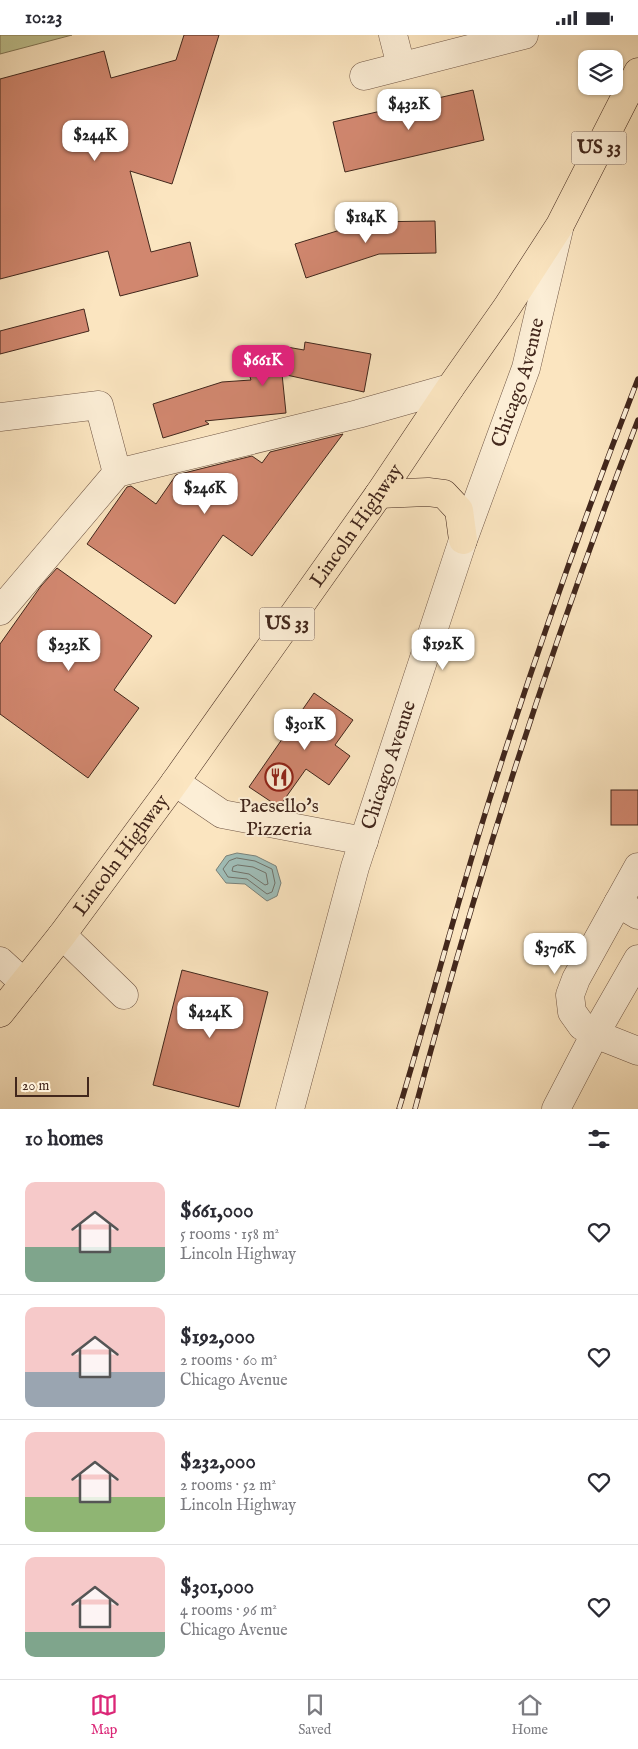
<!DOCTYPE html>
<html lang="en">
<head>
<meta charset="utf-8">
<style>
	body { margin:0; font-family:"IM FELL English",serif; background:#f7f7f7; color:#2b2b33; height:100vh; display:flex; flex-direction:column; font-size:19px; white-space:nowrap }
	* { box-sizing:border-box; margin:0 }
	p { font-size:16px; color:#7c7c81 }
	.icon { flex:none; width:28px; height:28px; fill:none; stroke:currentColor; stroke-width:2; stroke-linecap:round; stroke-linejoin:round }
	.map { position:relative; height:1074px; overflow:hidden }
	.sheet { display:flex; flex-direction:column; background:#fff; flex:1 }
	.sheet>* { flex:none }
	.fabs { position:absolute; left:578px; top:15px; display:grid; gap:10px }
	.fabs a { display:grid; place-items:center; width:45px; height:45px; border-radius:10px; background:#fff; box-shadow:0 1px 4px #0004; font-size:25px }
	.scale { position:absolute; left:15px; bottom:12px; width:74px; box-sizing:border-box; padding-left:5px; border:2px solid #42271c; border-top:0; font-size:14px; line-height:18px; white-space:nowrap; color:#42271c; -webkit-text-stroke:4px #fceed6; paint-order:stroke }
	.price { position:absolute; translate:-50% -42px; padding:0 11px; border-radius:10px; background:#fff; color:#222; font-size:16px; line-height:32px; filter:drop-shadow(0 1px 2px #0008) }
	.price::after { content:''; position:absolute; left:50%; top:30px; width:15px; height:11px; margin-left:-8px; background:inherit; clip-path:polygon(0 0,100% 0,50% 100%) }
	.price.selected { background:#db2777; color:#fff }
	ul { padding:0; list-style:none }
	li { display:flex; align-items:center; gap:15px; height:125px; padding:0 25px }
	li+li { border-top:1px solid #e1e1e2 }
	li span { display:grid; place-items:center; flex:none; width:140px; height:100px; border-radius:10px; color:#555 }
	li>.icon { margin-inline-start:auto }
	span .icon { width:60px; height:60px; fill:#fffc; stroke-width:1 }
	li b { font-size:21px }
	h2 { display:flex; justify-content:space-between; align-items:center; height:60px; padding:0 25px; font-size:21px }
	.status { display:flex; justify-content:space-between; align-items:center; height:35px; padding:0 25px; background:#fff; direction:ltr }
	.status svg { height:14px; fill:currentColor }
	.tabs { display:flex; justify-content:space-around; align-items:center; height:70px; border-top:1px solid #e1e1e2; background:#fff; font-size:14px; color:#7c7c81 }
	.tabs a { display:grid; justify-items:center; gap:2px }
	.tabs .selected { color:#db2777 }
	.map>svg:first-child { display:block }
	.green { fill:#c0c491; stroke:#817656 }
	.water { fill:#a0beb8; stroke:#7a827a }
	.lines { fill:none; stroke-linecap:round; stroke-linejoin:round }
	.shore { stroke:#71726a; stroke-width:1 }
	.building { fill:#d1876f; stroke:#42271c }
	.minor-casing { stroke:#705645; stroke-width:29 }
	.highway-casing { stroke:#42271c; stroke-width:29 }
	.minor { stroke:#fceed6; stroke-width:28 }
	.highway { stroke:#fbe5c0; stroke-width:28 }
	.rail-casing { stroke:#42271c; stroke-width:5.5 }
	.rail { stroke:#fceed6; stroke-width:4; stroke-dasharray:11; stroke-linecap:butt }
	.labels { text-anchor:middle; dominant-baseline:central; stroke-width:4; stroke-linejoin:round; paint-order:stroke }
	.shield { fill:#fceed6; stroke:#7a6354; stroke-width:1 }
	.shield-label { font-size:19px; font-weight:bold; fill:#42271c }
	.street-label { font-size:20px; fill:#42271c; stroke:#fceed6 }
	.poi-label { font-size:20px; fill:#42271c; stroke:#fceed6 }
</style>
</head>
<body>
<div class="status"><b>10:23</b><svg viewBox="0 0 49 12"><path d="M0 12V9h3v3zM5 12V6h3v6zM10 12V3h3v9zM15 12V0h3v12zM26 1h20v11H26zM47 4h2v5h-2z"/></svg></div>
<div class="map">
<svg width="638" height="1074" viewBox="0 0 638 1074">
	<rect width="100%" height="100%" fill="#fbe5c0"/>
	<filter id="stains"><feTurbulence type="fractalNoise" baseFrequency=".004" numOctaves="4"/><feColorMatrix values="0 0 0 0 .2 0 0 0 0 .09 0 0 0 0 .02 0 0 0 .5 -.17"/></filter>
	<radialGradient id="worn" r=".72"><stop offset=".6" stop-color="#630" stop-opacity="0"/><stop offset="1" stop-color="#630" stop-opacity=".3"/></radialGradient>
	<path class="green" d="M0,0H72L0,19Z"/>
	<path class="water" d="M237,818L256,821L276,831L281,848L277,861L267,866L245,849L226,848L216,835L226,821Z"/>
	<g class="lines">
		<g class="shore">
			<path d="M237,823L255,826L272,834L275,848L272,857L267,859L247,844L228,842L223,834L229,826Z"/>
			<path d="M238,830L253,832L266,838L268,849L265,850L249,839L232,836L233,832Z"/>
		</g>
	</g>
	<g class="building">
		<path d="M184,0H219L172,149L130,136L151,217L190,207L198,241L120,261L108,216L0,244V44L104,16L111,43L176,25Z"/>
		<path d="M473,55L484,105L345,137L333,87Z"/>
		<path d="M435,186L436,218L379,219L306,243L295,209L366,187Z"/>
		<path d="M84,274L89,296L0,319V296Z"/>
		<path d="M305,307L371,319L364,357L282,339L286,378L205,386L209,389L163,403L153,369L222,347L251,345L244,324L287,312L304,315Z"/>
		<path d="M343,399L252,521L223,500L175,569L87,509L127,452L131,451L156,469L176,440L252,421L262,428L270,417Z"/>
		<path d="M57,533L152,601L114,655L139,673L88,743L0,679V609L41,551Z"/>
		<path d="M314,658L353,685L335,710L350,721L329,750L306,734L279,772L249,752Z"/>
		<rect x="611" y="755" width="27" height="35"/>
		<path d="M182,935L268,957L239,1072L153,1050Z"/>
	</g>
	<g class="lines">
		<g class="minor-casing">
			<g id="minor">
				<path d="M393,0L401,31"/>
				<path d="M364,41L524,0"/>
				<path d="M0,382L99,370L117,438"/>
				<path d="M0,576L117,438L358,379L450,353"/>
				<path d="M175,747L222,779L364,806"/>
				<path d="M638,832L618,868L638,880"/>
				<path d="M618,868L576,944L570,960L572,977L582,991L595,999L638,1016"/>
				<path d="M62,900L124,960"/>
				<path d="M0,926L24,948"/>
				<path id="s1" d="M290,1074L355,832L463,505L526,333L559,194"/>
				<path d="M556,1074L595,999L638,924"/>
			</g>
		</g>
		<g class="highway-casing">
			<g id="highway">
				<path d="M379,459L428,457L444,459L459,475L463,505"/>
				<path id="s2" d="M0,978L62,900L175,747L379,459L450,353L507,272L560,190L638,37"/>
			</g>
		</g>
		<use href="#minor" class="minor"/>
		<use href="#highway" class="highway"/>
		<g class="rail-casing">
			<g id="rail">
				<path d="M399,1074C430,972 457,868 489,766C534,624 584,483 638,344"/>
				<path d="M415,1074C477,841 551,610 638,385"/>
			</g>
		</g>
		<use href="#rail" class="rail"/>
	</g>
	<defs>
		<g id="restaurant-ring" transform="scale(1.4375)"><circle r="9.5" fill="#fceed6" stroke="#8f2418" stroke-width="1.5"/><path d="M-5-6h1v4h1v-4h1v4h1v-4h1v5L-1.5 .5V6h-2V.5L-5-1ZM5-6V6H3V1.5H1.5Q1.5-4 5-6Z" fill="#8f2418"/></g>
	</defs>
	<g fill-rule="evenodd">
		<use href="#restaurant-ring" x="279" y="742"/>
	</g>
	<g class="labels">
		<g class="shield">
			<rect x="571.5" y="96.5" width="55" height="33" rx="4"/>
			<rect x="259.5" y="572.5" width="55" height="33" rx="4"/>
		</g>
		<g class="shield-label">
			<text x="599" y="113">US 33</text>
			<text x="287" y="589">US 33</text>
		</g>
		<g class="street-label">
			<text stroke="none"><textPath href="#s1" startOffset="762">Chicago Avenue</textPath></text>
			<text stroke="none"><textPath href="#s2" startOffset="604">Lincoln Highway</textPath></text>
			<text stroke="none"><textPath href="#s1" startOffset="358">Chicago Avenue</textPath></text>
			<text stroke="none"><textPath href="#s2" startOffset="199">Lincoln Highway</textPath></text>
		</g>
		<g class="poi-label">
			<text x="279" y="771">Paesello's<tspan x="279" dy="23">Pizzeria</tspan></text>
		</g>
	</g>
	<rect width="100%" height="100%" filter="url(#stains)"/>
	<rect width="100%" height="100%" fill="url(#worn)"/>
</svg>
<div class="fabs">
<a><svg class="icon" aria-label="layers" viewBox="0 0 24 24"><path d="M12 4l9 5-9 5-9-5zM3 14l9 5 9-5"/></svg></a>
</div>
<div class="scale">20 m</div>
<b class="price" style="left:409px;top:96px">$432K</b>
<b class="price" style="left:95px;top:127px">$244K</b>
<b class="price" style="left:366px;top:209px">$184K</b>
<b class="price selected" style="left:263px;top:352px">$661K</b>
<b class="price" style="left:205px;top:480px">$246K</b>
<b class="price" style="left:443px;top:636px">$192K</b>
<b class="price" style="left:69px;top:637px">$232K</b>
<b class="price" style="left:305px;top:716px">$301K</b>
<b class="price" style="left:555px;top:940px">$376K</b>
<b class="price" style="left:210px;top:1004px">$424K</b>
</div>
<section class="sheet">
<h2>10 homes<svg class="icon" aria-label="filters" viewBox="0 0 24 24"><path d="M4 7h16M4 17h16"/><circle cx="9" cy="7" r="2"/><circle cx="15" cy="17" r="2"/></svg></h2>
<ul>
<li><span style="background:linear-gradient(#f6c9c9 65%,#7fa58c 0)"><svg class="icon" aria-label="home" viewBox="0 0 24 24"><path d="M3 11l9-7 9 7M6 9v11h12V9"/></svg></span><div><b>$661,000</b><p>5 rooms · 158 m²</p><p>Lincoln Highway</p></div><svg class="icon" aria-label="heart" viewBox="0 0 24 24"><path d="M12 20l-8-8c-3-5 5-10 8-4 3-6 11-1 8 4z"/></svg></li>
<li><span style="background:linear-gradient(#f6c9c9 65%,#9aa5b1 0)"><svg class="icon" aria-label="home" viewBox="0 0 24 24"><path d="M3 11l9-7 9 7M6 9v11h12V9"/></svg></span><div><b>$192,000</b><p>2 rooms · 60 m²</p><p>Chicago Avenue</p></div><svg class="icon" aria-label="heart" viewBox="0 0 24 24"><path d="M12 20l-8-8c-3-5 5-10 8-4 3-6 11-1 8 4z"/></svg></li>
<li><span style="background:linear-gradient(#f6c9c9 65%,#8fb573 0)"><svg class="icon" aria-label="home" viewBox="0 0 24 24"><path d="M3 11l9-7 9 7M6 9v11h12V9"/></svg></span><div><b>$232,000</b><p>2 rooms · 52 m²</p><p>Lincoln Highway</p></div><svg class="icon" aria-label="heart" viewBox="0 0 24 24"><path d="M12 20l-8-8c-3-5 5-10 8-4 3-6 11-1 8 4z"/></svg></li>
<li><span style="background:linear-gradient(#f6c9c9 75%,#7fa58c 0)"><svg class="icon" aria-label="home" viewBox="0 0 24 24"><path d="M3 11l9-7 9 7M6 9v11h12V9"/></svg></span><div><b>$301,000</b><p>4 rooms · 96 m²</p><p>Chicago Avenue</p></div><svg class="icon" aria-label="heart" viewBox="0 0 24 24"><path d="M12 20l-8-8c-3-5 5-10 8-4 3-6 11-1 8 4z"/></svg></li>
</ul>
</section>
<nav class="tabs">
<a class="selected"><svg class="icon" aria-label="map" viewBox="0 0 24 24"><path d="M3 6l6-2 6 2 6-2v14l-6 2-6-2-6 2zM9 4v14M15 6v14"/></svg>Map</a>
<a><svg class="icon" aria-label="saved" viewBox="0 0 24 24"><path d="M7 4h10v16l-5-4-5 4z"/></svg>Saved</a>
<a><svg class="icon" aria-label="home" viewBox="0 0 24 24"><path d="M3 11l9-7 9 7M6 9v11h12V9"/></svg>Home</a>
</nav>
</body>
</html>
